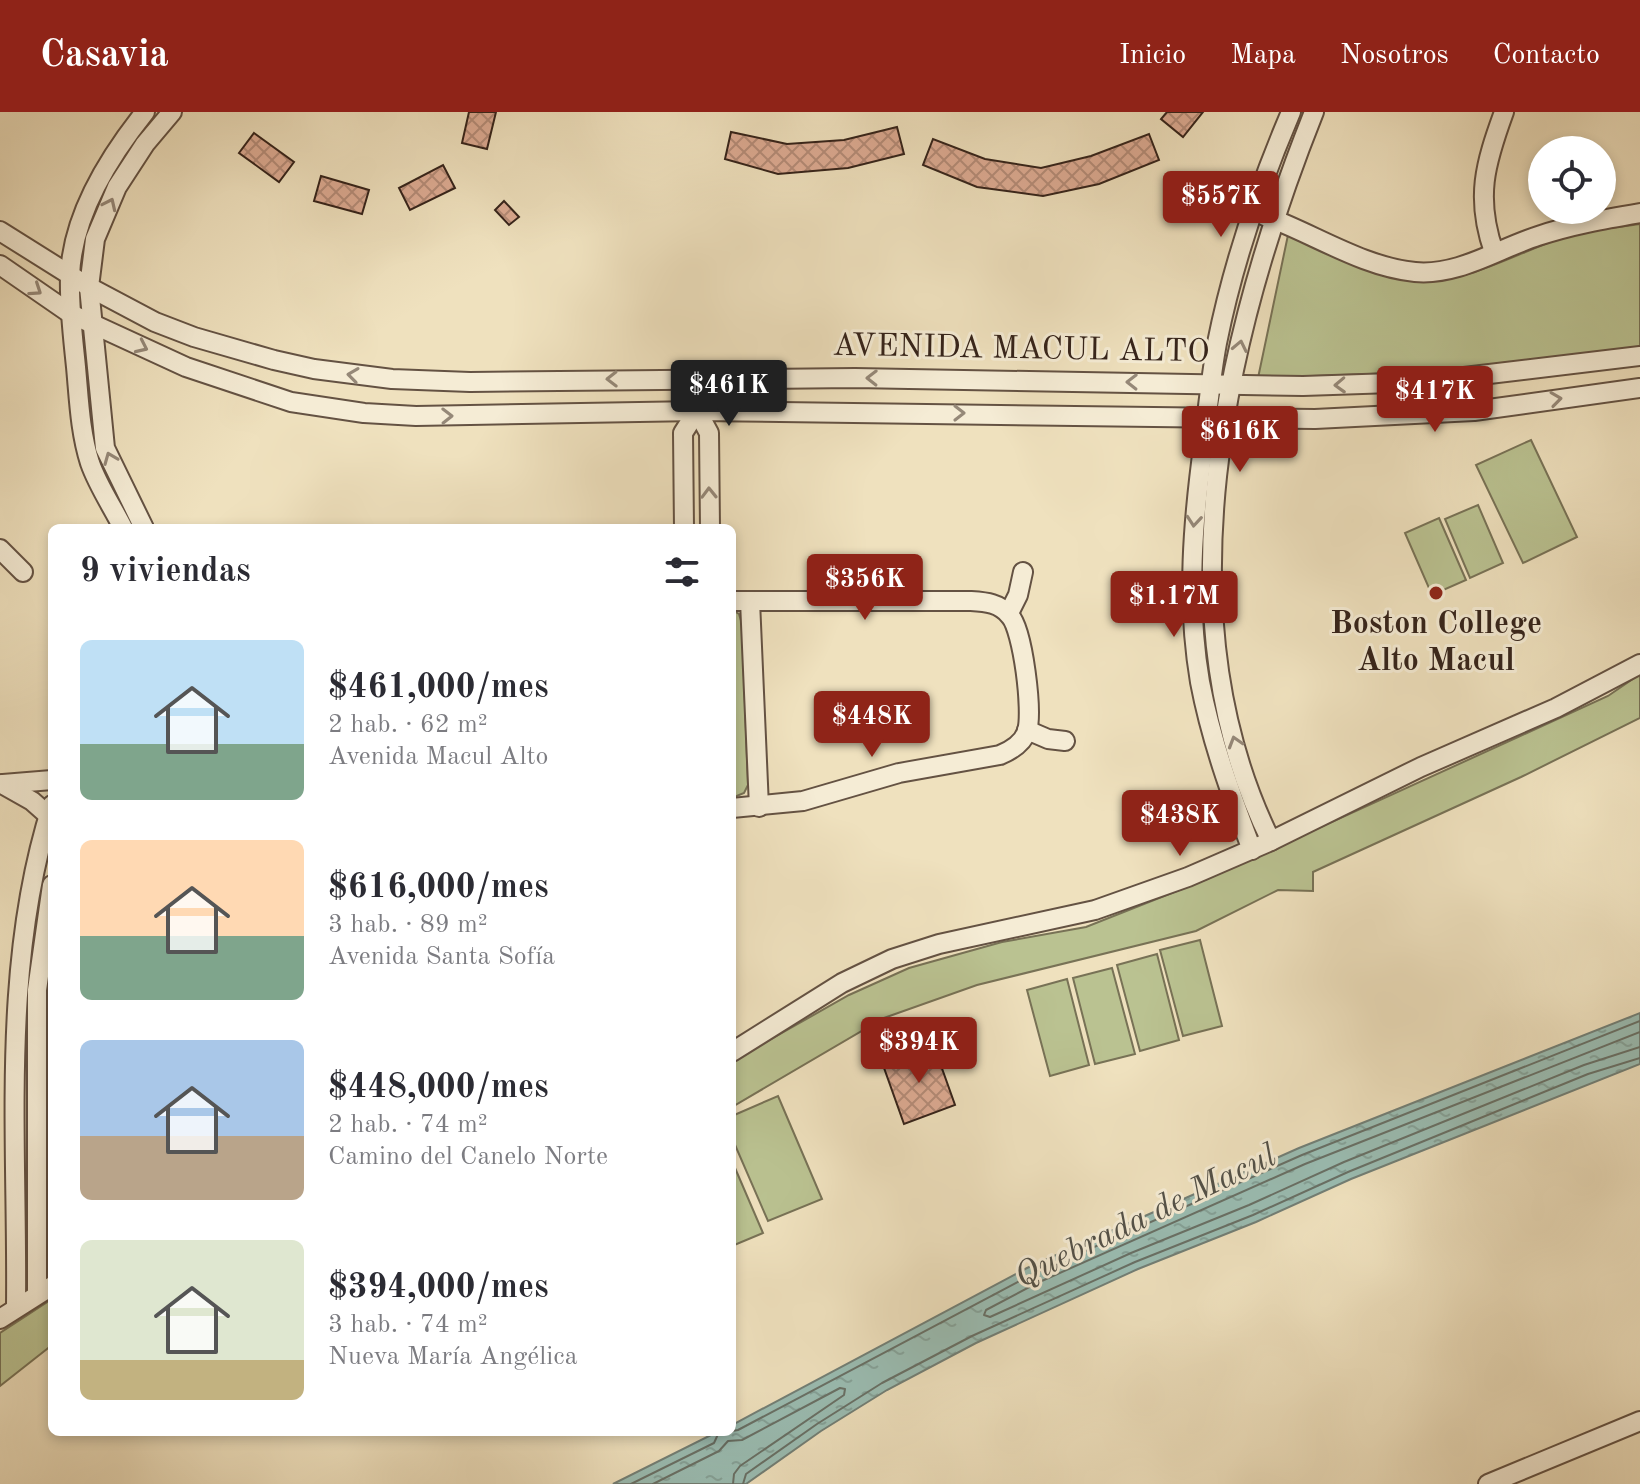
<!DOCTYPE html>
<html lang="es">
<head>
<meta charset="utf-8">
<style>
	body { margin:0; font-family:"Old Standard TT",serif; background:#f7f7f7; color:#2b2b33; height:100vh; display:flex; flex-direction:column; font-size:30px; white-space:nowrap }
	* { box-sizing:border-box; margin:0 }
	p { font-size:26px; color:#7c7c81 }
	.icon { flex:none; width:44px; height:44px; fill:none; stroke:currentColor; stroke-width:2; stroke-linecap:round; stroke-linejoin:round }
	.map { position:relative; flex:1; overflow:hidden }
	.panel { position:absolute; left:48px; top:412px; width:688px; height:912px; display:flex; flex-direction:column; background:#fff; border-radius:12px; box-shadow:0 4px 12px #0003 }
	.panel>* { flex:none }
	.buttons { position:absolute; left:1528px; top:24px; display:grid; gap:16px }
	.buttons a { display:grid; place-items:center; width:88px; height:88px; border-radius:50%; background:#fff; box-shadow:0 4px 12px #0003; font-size:40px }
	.price { position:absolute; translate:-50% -68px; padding:0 18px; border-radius:8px; background:#8f2418; color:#fff; font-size:26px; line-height:52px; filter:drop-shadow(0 2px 4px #0008) }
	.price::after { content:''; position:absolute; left:50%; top:48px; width:24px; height:18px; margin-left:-12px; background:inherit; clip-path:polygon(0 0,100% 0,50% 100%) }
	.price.on { background:#222; color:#fff }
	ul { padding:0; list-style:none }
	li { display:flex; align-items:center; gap:24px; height:200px; padding:0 32px }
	li span { display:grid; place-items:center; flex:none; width:224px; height:160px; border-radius:12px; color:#555 }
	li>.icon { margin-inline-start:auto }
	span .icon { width:96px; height:96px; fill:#fffc; stroke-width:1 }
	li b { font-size:34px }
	h2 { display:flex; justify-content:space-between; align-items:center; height:96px; padding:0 32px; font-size:34px }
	header { display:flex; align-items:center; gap:48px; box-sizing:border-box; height:112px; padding:0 40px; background:#8f2418; color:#fff }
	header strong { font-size:38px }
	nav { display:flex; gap:44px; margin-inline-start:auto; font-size:28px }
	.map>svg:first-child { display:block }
	.green { fill:#bac291; stroke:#787256; stroke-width:2 }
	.water { fill:url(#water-ripples); stroke:#727f76; stroke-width:2 }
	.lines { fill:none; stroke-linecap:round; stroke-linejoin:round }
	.shore { stroke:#687066; stroke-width:2 }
	.building { fill:url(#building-cross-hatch); stroke:#35231a; stroke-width:2 }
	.minor-casing { stroke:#645243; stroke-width:22 }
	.minor { stroke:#f5ecd5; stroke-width:18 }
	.oneway { stroke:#958878 }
	.poi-dot { fill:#8f2418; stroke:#f5ecd5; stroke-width:3 }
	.labels { text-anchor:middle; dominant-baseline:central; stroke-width:6; stroke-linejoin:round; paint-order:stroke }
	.street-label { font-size:32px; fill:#35231a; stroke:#f5ecd5 }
	.poi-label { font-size:32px; font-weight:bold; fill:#35231a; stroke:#f5ecd5 }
	.water-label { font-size:34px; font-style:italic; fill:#535148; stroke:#f5ecd5 }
</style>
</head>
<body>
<header>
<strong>Casavia</strong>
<nav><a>Inicio</a><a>Mapa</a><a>Nosotros</a><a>Contacto</a></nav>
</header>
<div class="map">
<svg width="1640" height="1372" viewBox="0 0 1640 1372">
	<defs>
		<pattern id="water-ripples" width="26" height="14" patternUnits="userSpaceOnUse" patternTransform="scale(2)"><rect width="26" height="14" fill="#9abdb3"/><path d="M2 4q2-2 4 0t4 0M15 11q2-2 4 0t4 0" fill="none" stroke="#85a299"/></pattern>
		<pattern id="building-cross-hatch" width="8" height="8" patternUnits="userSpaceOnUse" patternTransform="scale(2)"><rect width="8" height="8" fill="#ddab93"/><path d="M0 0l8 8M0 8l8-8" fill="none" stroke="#b48b77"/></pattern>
	</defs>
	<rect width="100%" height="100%" fill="#efe1be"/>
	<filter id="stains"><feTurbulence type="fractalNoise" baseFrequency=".0025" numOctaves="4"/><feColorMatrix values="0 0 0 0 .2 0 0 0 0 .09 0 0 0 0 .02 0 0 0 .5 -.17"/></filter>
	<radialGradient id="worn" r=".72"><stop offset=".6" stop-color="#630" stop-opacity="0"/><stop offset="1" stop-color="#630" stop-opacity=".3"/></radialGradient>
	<g class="green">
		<path d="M1640,112V235L1425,260L1258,266L1288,123C1329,141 1370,165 1415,169C1461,174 1517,141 1561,126C1586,118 1614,116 1640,112Z"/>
		<path d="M1531,328L1577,425L1523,451L1476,353Z"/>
		<path d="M1478,393L1503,451L1470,466L1445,407Z"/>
		<path d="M1439,406L1466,468L1432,483L1405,421Z"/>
		<path d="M732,498L739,502L742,512L748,673L744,681L732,686Z"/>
		<path d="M1640,562V606L1521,665L1313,760V779L1278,778L1196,819L977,873L884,906L732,995V949L849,883L909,856L1002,830L1086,815L1207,767L1608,584Z"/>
		<path d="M1200,828L1222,914L1183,924L1160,838Z"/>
		<path d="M1157,842L1179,928L1140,939L1117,853Z"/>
		<path d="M1112,856L1135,942L1095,952L1073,866Z"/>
		<path d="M1067,867L1089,953L1050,964L1027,878Z"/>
		<path d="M778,984L822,1087L768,1109L732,1026V1004Z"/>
		<path d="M732,1049L763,1121L732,1134Z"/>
		<path d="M52,1187V1233L0,1274V1221Z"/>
	</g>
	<path class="water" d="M1640,901V952L1351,1067L1256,1110L1138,1157L976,1231L887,1278L821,1319L746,1372H613L717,1320H732V1313L1027,1156L1299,1036Z"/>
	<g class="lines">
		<g class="shore">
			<path d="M1640,920L1305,1052L1035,1172L986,1198L984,1203L990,1205L1131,1141L1249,1093L1344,1050L1584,953L1640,935"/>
			<path d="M732,1319L738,1318L1031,1163L1302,1043L1640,909"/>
			<path d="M631,1372L714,1331L719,1320"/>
			<path d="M653,1372L719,1339L728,1329L742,1328L840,1276L845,1277L844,1283L740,1354L734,1362L733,1372"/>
			<path d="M743,1372L746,1362L817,1312L882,1271L972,1224L1135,1150L1253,1103L1348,1060L1588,962L1640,946"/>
		</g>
	</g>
	<g class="building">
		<path d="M469,0H496L487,37L462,31Z"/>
		<path d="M1167,0H1203L1183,25L1161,7Z"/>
		<path d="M897,15L904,42L848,56L778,62L725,47L731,20L787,32L844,28Z"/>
		<path d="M254,21L294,50L279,70L239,41Z"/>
		<path d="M1149,22L1159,48L1099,72L1043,84L977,75L923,53L933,27L985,47L1041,56L1091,44Z"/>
		<path d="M443,53L455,76L410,98L399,76Z"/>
		<path d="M321,64L369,78L362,102L314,89Z"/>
		<path d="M504,89L519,105L509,113L495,98Z"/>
		<path d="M934,934L955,993L904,1012L883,953Z"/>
	</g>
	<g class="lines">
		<g class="minor-casing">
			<g id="minor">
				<path d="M1265,104C1314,122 1363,155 1415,160C1459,164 1497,137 1538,124C1571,113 1605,107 1640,101"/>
				<path d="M0,119L89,175L155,210L194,225L274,248L314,257L392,267L470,270L855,266L1303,274L1422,270L1640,244"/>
				<path d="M1494,140C1475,86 1485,52 1504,0"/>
				<path d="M0,153L71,202L186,255L291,290L364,301L416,304L697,299L1315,307L1474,299L1640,276"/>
				<path d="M697,266V299L709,321L710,416"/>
				<path d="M123,416C112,394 98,374 90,351C80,320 79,287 76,255C73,225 69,194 70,164C72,104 109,45 145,0"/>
				<path d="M144,416L105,336L89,175L95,127L117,75L145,32L172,0"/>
				<path d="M684,416L683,321L697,299"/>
				<path d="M0,437L23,460"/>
				<path d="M732,489H971C986,490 1000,491 1010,504C1023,518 1033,600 1027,619C1023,631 1012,638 1000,643L899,661L803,689L732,696"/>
				<path d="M750,489L759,695"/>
				<path d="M1009,501L1018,483L1023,460"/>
				<path d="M1027,618L1048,627L1065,629"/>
				<path d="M2,672L32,689L49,704"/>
				<path d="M3,672L52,668"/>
				<path d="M1271,729C1159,503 1225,223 1314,0"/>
				<path d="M1252,738C1231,683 1211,628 1200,570C1186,488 1193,409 1204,328C1208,296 1211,263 1217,231C1233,151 1259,75 1291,0"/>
				<path d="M732,940L842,871L892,847L939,832L1095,798L1188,765L1271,729L1421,655L1556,596L1640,552"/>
				<path d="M37,1182V878L52,773"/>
				<path d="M16,1195C18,1029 0,854 52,693"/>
				<path d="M0,1207L52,1174"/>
				<path d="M1488,1372L1640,1309"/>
			</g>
		</g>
		<use href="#minor" class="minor"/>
	</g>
	<defs><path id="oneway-chevron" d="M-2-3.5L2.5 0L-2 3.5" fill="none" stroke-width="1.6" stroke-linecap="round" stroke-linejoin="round" transform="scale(2)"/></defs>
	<g class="oneway">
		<use href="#oneway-chevron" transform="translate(110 92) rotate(-65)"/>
		<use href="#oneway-chevron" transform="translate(36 178) rotate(34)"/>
		<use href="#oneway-chevron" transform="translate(1240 234) rotate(-78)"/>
		<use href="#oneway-chevron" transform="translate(142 235) rotate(25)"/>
		<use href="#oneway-chevron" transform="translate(353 263) rotate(-172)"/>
		<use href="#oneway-chevron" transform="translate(872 266) rotate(-179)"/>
		<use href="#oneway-chevron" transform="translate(612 267) rotate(179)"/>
		<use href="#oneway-chevron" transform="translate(1132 270) rotate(-179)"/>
		<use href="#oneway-chevron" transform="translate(1340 273) rotate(178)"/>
		<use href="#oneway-chevron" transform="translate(1556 287) rotate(-8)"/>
		<use href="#oneway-chevron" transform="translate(959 301)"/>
		<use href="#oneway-chevron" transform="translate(447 304) rotate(-1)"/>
		<use href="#oneway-chevron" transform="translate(110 346) rotate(-112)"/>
		<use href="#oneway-chevron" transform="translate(709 381) rotate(-91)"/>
		<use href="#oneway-chevron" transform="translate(1194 409) rotate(95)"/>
		<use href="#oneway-chevron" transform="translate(1235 630) rotate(-107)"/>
	</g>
	<circle class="poi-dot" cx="1436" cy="481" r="8"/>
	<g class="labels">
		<g class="street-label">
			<text transform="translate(1021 238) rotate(1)">AVENIDA MACUL ALTO</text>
		</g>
		<g class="poi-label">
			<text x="1436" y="513">Boston College<tspan x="1436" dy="37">Alto Macul</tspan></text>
		</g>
		<g class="water-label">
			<text transform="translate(1146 1105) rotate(-26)">Quebrada de Macul</text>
		</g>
	</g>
	<rect width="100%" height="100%" filter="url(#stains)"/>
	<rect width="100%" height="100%" fill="url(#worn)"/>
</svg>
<div class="buttons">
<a><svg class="icon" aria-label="locate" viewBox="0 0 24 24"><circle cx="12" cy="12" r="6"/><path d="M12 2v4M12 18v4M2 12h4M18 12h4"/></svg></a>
</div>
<b class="price" style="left:1221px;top:127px">$557K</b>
<b class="price on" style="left:729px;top:316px">$461K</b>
<b class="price" style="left:1435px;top:322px">$417K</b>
<b class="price" style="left:1240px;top:362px">$616K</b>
<b class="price" style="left:865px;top:510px">$356K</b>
<b class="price" style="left:1174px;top:527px">$1.17M</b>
<b class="price" style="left:872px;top:647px">$448K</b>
<b class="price" style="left:1180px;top:746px">$438K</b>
<b class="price" style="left:919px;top:973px">$394K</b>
<section class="panel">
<h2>9 viviendas<svg class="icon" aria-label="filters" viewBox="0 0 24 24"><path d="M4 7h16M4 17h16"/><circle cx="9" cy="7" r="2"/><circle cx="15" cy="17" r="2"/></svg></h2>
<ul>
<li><span style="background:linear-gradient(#bfe0f5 65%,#7fa58c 0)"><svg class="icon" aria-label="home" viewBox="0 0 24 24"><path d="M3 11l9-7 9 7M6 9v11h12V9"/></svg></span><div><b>$461,000/mes</b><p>2 hab. · 62 m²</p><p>Avenida Macul Alto</p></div></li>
<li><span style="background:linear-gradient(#ffd9b3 60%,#7fa58c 0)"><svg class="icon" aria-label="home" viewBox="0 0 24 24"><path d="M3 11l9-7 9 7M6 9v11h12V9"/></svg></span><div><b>$616,000/mes</b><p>3 hab. · 89 m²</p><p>Avenida Santa Sofía</p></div></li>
<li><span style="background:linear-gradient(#a9c7e8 60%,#b9a48a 0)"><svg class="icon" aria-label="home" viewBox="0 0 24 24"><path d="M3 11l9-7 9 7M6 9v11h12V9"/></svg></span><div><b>$448,000/mes</b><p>2 hab. · 74 m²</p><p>Camino del Canelo Norte</p></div></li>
<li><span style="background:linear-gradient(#dfe7d0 75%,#c2b280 0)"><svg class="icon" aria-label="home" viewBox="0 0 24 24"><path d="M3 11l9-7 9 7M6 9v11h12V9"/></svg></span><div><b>$394,000/mes</b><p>3 hab. · 74 m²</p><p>Nueva María Angélica</p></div></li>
</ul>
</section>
</div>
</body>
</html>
